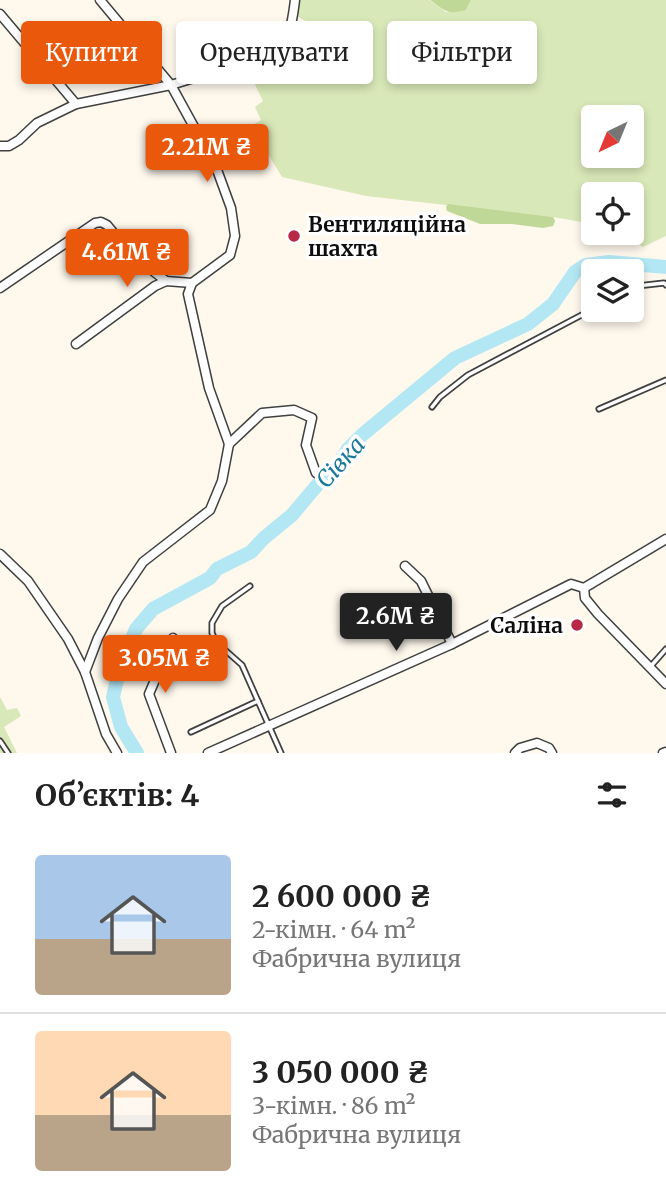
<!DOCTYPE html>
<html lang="uk">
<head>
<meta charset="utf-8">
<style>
	body { margin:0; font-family:Merriweather,serif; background:#f2f2f2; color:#222; height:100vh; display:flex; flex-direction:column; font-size:26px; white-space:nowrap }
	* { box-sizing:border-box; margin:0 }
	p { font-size:23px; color:#767676 }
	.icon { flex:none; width:38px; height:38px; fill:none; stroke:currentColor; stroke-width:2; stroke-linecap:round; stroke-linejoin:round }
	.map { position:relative; height:753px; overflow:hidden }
	.drawer { display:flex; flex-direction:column; background:#fff; flex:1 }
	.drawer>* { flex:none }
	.top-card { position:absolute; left:21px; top:21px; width:625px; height:63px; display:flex; gap:14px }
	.needle { width:46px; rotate:223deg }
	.buttons { position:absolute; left:581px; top:105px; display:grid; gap:14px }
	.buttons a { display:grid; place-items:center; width:63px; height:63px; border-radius:7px; background:#fff; box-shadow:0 4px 10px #0003; font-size:35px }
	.price { position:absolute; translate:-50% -60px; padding:0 16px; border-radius:7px; background:#ea580c; color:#fff; font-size:23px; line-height:46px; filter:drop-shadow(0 2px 4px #0008) }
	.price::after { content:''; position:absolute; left:50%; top:42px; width:21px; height:16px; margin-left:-10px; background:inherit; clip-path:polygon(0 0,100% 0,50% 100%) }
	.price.current { background:#222; color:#fff }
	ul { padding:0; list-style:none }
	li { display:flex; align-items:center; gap:21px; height:175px; padding:0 35px }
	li+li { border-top:2px solid #e0e0e0 }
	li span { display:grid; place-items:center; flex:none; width:196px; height:140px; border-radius:7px; color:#555 }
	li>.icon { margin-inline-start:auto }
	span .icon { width:84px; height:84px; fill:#fffc; stroke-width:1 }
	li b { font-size:30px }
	h2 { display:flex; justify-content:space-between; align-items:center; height:84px; padding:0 35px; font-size:30px }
	.pill { padding:0 24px; border-radius:7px; background:#fff; box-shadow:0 4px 10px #0003; font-size:24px; line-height:63px }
	.pill.current { background:#ea580c; color:#fff }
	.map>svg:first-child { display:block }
	.green { fill:#d9e8b8; fill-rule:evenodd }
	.forest { fill:#bfd897 }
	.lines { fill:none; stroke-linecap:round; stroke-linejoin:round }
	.river { stroke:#b3e7f4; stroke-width:14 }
	.lane-casing { stroke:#404040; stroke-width:7 }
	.street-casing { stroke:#404040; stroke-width:11 }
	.lane { stroke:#fff; stroke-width:3.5 }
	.street { stroke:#fff; stroke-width:8 }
	.poi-dot { fill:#b82948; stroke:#fff; stroke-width:2.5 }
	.labels { text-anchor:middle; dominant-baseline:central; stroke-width:7; stroke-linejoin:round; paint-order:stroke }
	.poi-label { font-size:21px; font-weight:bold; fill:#0d0d0d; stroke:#fff; text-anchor:start }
	.water-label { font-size:23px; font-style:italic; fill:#1a789a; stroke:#fff }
</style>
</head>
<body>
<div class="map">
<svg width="666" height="753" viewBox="0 0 666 753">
	<rect width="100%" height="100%" fill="#fef8ed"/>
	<g class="green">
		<path d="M292,0H429L446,12L466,10L471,0H666V236L643,247L622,233H632V194H593V224L553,217L366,196L282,177L251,126L261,120L255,107L263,101L247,68C280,56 316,57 350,47L290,12ZM593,117H632V156H593Z"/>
		<path d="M0,697L7,710L17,708L21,716L4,727L17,753H0Z"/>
	</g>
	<g class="forest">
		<path d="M430,0H471L466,10C447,15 445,11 430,0Z"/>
		<path d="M448,204L553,217L555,221L553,226L543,228L512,224H480L447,211L446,207Z"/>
	</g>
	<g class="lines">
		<path class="river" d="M137,753L121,727L113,697L119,671L136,629L153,609L210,578L217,569L251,552L264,538L292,515L324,477L335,470L348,449L362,435L455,358L528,324L553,304L575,272L586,265L609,262L666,267"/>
		<g class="lane-casing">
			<g id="lane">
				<path d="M632,289L637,286L664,283L666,285"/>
				<path d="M432,407L440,397L468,375L593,309"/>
				<path d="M599,409L666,380"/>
				<path d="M250,586L222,606L212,623V633L216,642L242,665L281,753"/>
				<path d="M651,666L666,649"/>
				<path d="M191,732L258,701"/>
				<path d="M0,741L8,753"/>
			</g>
		</g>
		<g class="street-casing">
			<g id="street">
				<path d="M0,14L76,104"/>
				<path d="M272,54C291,37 292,24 295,0"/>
				<path d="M0,146H9L19,140L37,123L76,104L171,85L272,54L330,49"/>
				<path d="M0,288L95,223L101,222L107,225L131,254L166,281"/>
				<path d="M76,344L155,286L166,281L192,283"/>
				<path d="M229,444L262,413L294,410L312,418L306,445L316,473"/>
				<path d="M0,554L28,581L68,639L85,672L106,734L117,753"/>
				<path d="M405,566L421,581L452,644"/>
				<path d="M584,588L585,598L598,614L666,684"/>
				<path d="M584,588L666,539"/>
				<path d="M85,672L98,638L118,599L143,562L210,510L222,481L229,444L209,388L188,294L192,283L230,255L235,236L231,208L216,167L171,85L100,0"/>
				<path d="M171,753L149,694L173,638"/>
				<path d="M208,753L452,644L571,584L584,588"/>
				<path d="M515,753L520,748L537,743L549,748L552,753"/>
				<path d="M663,753L666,752"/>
			</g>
		</g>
		<use href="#lane" class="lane"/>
		<use href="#street" class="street"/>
	</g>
	<g class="poi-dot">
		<circle cx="294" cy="236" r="7"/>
		<circle cx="577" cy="625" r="7"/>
	</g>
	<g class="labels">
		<g class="poi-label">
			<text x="308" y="224">Вентиляційна<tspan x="308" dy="24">шахта</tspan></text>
			<text x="563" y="625" text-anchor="end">Саліна</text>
		</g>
		<g class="water-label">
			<text transform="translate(340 462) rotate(-48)">Сівка</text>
		</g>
	</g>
</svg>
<div class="buttons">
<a><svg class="needle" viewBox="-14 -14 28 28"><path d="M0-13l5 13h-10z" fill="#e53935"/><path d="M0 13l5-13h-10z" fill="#767676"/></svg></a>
<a><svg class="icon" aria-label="locate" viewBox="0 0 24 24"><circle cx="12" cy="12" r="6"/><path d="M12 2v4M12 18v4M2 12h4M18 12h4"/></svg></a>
<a><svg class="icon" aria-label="layers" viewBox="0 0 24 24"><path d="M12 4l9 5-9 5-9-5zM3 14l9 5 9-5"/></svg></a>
</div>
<b class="price" style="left:207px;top:184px">2.21M ₴</b>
<b class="price" style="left:127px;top:289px">4.61M ₴</b>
<b class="price current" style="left:396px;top:653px">2.6M ₴</b>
<b class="price" style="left:165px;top:695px">3.05M ₴</b>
<div class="top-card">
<a class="pill current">Купити</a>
<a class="pill">Орендувати</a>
<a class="pill">Фільтри</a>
</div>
</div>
<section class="drawer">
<h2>Об’єктів: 4<svg class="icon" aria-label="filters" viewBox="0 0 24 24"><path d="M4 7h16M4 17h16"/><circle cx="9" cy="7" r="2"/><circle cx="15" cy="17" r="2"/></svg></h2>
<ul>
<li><span style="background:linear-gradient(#a9c7e8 60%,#b9a48a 0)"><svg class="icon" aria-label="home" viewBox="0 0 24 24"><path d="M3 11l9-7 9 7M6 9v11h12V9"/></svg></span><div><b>2 600 000 ₴</b><p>2-кімн. · 64 m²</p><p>Фабрична вулиця</p></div></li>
<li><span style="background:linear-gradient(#ffd9b3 60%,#b9a48a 0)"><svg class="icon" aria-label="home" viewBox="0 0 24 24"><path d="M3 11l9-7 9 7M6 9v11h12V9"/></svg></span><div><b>3 050 000 ₴</b><p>3-кімн. · 86 m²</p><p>Фабрична вулиця</p></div></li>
</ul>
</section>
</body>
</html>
